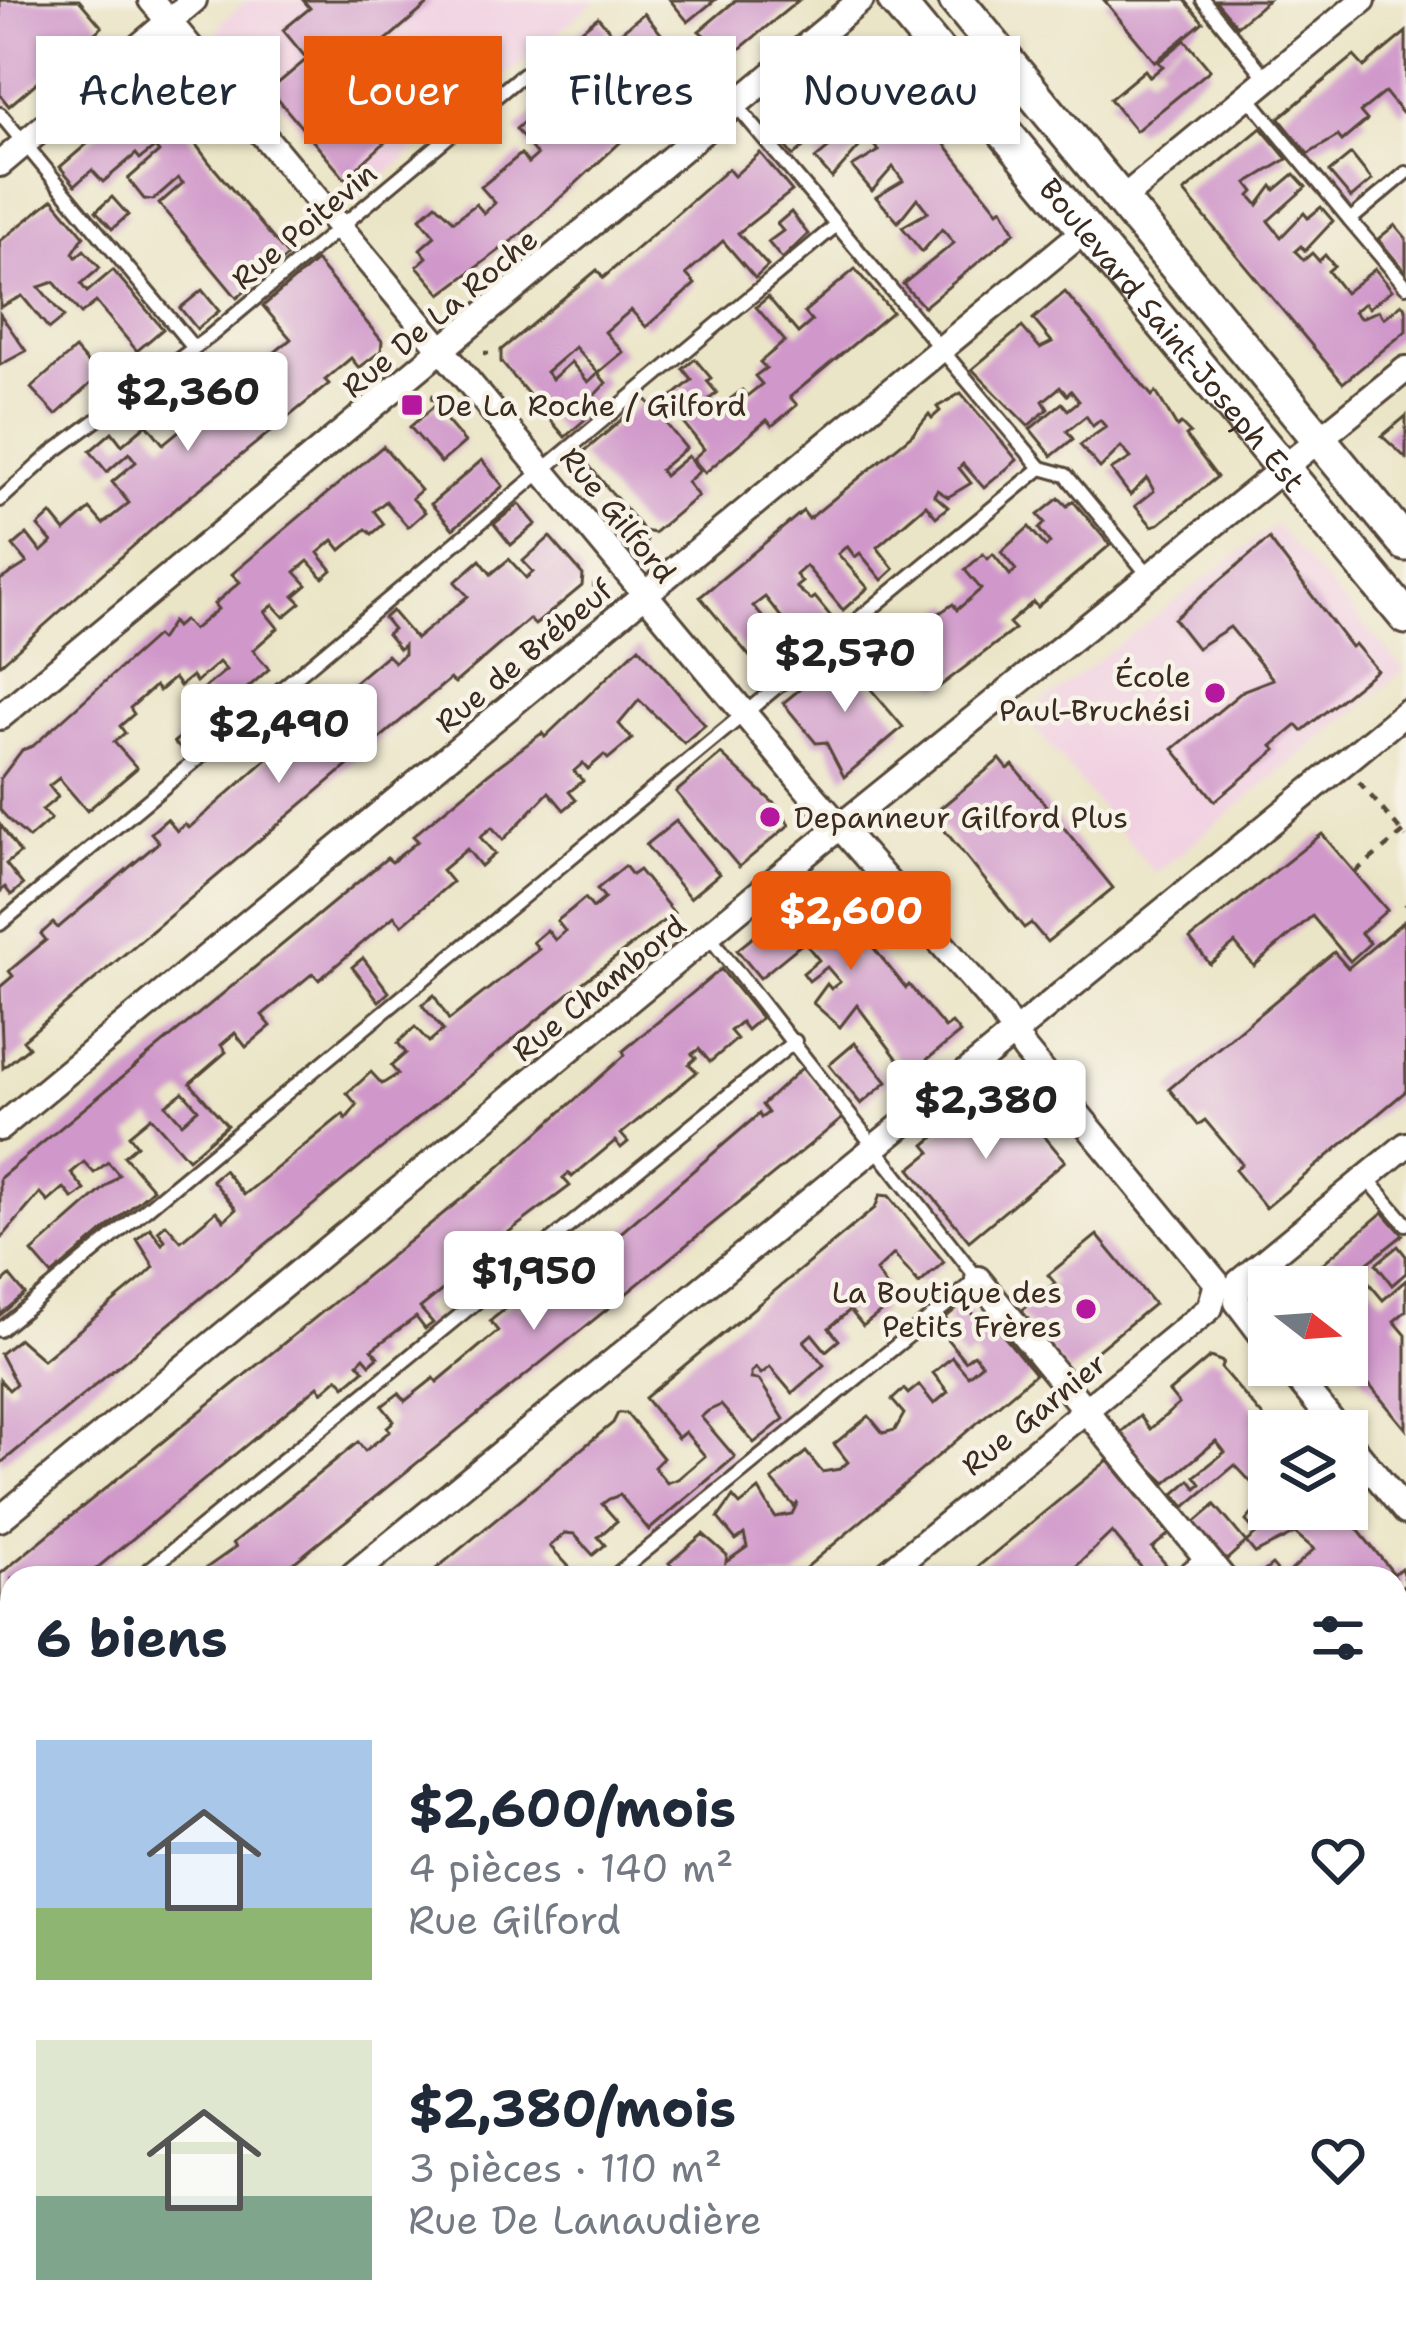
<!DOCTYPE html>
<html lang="fr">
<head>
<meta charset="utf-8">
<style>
	body { margin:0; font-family:"Shantell Sans",sans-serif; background:#f2f2f3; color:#1f2937; height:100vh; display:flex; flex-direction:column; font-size:45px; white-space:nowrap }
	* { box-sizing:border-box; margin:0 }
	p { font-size:39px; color:#747a83 }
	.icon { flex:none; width:66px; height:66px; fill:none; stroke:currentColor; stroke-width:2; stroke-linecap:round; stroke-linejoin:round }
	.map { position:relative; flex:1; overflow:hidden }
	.side { position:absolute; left:0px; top:1566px; width:1407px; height:771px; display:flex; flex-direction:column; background:#fff; border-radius:36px 36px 0 0; box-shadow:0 3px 9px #0004 }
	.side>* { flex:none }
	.hud { position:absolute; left:36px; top:36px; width:1335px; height:108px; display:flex; gap:24px }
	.needle { width:78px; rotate:107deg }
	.controls { position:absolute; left:1248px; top:1266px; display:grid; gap:24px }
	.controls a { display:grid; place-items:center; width:120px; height:120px; border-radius:0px; background:#fff; box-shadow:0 3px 9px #0004; font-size:60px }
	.price { position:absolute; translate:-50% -102px; padding:0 27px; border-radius:12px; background:#fff; color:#222; font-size:39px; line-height:78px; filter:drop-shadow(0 3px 6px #0008) }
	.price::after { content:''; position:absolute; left:50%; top:72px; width:36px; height:27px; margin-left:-18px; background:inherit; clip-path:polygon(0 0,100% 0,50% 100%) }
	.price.on { background:#ea580c; color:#fff }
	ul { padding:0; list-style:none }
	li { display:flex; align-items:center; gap:36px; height:300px; padding:0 36px }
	li span { display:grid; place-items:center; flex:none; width:336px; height:240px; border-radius:0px; color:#555 }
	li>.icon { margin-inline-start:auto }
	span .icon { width:144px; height:144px; fill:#fffc; stroke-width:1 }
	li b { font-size:51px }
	h2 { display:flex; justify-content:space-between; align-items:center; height:144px; padding:0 36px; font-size:51px }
	.tag { padding:0 42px; border-radius:0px; background:#fff; box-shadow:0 3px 9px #0004; font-size:42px; line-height:108px }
	.tag.on { background:#ea580c; color:#fff }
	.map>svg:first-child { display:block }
	.built { fill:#f1d0e2 }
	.building { fill:#d098ca; fill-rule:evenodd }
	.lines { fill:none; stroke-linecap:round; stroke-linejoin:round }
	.lane-casing { stroke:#554637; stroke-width:18 }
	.street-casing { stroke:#554637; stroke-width:30 }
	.secondary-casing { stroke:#554637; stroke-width:39 }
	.path { stroke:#554637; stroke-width:4.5; stroke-dasharray:9 9; stroke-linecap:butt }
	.lane { stroke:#fff; stroke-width:12 }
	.street { stroke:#fff; stroke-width:24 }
	.secondary { stroke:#fff; stroke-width:33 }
	.poi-dot { fill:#b5179e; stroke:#f7f3e8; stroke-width:4.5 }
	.labels { text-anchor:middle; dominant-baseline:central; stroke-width:9; stroke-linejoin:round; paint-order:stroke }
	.street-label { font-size:30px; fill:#3b2a1e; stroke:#f7f3e8 }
	.poi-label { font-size:30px; fill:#3b2a1e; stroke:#f7f3e8; text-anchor:start }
</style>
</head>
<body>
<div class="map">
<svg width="1406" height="2336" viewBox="0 0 1406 2336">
	<rect width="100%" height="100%" fill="#f7f3e8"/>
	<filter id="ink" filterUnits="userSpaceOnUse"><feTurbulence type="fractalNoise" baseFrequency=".00833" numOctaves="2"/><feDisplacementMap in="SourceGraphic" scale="24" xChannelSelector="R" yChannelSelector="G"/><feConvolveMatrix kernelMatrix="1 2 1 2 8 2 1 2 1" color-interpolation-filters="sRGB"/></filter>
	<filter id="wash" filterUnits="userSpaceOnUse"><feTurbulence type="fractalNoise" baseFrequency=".004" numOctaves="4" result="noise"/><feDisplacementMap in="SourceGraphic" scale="48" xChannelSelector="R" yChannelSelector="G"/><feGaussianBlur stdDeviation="2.7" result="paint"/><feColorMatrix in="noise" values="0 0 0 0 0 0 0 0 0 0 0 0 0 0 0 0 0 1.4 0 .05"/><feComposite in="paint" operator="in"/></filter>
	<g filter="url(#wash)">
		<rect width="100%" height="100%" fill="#ebe5c7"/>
		<g class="built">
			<path d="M247,0H597L359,196L219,31L222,21Z"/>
			<path d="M1275,525L1404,670L1155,874L1025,716Z"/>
			<path d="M0,1736L12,1750V2325H487L497,2336H0Z"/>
		</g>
		<g id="blocks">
			<g class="building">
				<path d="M0,0H79L102,27L9,106L0,95Z"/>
				<path d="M303,0H433L371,53L420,110L345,179L270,90L307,59L283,30L310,8Z"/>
				<path d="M670,0H715L688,22Z"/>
				<path d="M736,0H799L730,57L699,31Z"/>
				<path d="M1104,0H1185L1203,22L1155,62Z"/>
				<path d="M1215,0H1268L1237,26Z"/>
				<path d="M644,13L694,74L521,234L441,294L417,266L427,257L420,249L435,236L420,218L436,204L454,221L476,204L484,213L495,203L481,187L521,154L528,163L537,155L516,129L536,111L559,138L571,120L576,125L592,112L583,101L592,92L584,82L602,68L592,56Z"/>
				<path d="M598,17L610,31L586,50L575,35Z"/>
				<path d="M1406,32V110L1402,113L1385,92L1360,112L1367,120L1342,141L1338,136L1308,154L1279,118L1354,56L1364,67Z"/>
				<path d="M1185,40L1210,70L1136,131L1110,99L1145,70L1150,77L1163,66L1158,62Z"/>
				<path d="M863,50L876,58L998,211L1002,208L1015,232L924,307L903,284L954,243L942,229L922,252L902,227L928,212L917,198L898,222L876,197L903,181L893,167L872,191L852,167L879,151L867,138L832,178L815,159L832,145L826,137L854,121L841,106L806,133L811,140L793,156L770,127Z"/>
				<path d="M553,68L583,103L574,112L560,95L552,102L536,83Z"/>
				<path d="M143,89L160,90L161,98L209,162L288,256L237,298L159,204L183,183L178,178L153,200L144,199L128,179L159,152L155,147L140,159L136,154L103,182L92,170L75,185L60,167L143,96Z"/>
				<path d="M1261,128L1287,159L1247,183L1254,192L1250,196L1258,205L1272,186L1275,190L1294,174L1306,187L1268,221L1281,237L1304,213L1308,218L1321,207L1333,221L1305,251L1301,246L1295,251L1304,260L1312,253L1319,261L1325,255L1334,266L1328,271L1345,293L1375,269L1392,290L1369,308L1365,303L1354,311L1360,318L1379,311L1384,318L1402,304L1406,309V331L1343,383L1184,192Z"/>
				<path d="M760,153L792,191L738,233L768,266L755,278L723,241L686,274L695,284L646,327L631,310L605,332L623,352L598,373L575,347L546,372L552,379L571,362L588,382L598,373L606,383L591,399L599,407L565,437L501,362V350L597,270L603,278L728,169L734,176Z"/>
				<path d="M1351,154L1372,180L1351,198L1329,172Z"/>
				<path d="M112,197L128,215L112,229L96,211Z"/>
				<path d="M53,199L84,236L73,253L76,257L84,250L100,268L81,284L87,292L113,270L163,329L137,351L96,302L81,314L54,282L39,287L64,317L49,329L22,296L0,307V241Z"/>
				<path d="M791,212L808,234L782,259L768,242L783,231L777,224Z"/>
				<path d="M1395,225L1406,238V273L1378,239Z"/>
				<path d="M316,261L382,341L381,351L359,368L351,358L325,380L329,384L176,508L0,665V580L27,563L13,546L27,534L41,552L52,542L38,526L51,514L65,531L90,509L103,524L129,503L112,482L136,462L129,453L107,472L90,451L112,432L122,445L147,424L163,444L291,339L263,306Z"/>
				<path d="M855,269L892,312L790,397L797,405L772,426L767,420L705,473L693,459L704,449L667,401L692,380L683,369L695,359L711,378L707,381L717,393L708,400L716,410L742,390L747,396L762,384L755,376L766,368L760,362L785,341L756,307L768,297L798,333L812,321L804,312Z"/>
				<path d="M202,290L219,311L197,329L180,308Z"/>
				<path d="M1065,292L1152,396L1156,392L1177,427L1181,424L1190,433L1186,436L1217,477L1159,524L1152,526L1135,506L1154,491L1147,478L1130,495L1111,470L1131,458L1121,447L1100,468L1080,445L1106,427L1100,420L1093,426L1086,416L1067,431L1073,439L1052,456L1030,429L1062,403L1068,410L1079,401L1071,391L1067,395L1060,387L1043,401L1048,409L1028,426L972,369L1022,327L1040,348L1052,342L1033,319Z"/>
				<path d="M0,314L26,351L0,365Z"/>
				<path d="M75,349L99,376L56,415L31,388Z"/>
				<path d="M961,393L1017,460L984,488L963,464L959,468L971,483L948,497L937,490L934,495L948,507L936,517L926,505L877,547L894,569L882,580L860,553L855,557L847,546L838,554L868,588L843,610L806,566L796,575L802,582L796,587L811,600L815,597L833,619L766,676L700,597L803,511L809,519L913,434L929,414L932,418L940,411L937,407ZM765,597L782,618L771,627L753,606Z"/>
				<path d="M646,399L686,448L660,470L664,476L688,456L700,471L687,482L698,496L654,533L644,531L580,455Z"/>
				<path d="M434,406L465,442L441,463L410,427Z"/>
				<path d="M1406,416V458L1382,436Z"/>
				<path d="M383,446L421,490L412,498L425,512L408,527L386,501L374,511L384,524L372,534L366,529L341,550L333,540L318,553L332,570L323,578L308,561L295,572L307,585L294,596L301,603L284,617L273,605L265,612L278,628L253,650L269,669L244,691L250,698L184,753L174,742L191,728L182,719L208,697L202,690L226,670L219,662L196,682L192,676L180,686L174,678L159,691L155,686L130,708L134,714L120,726L125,733L114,742L137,768L87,811L59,778L49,786L58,797L42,810L51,819L29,838L9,820L0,810V779L22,750L33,746L156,636L160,640L172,622L176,627L184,620L193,630L218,609L214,604L240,582L232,574Z"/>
				<path d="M482,460L503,486L453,529L431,504Z"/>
				<path d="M1059,498L1067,506L1073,501L1110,545L1037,607L1033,602L1009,623L1015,629L939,687L899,640L953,604L957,610L981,589L965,570L983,554L988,559L993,554L1010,575L1016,570L1001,552L1029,527L1046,547L1050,543L1039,529L1045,523L1038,515Z"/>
				<path d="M519,504L536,524L511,545L494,524Z"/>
				<path d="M550,537L583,575L582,586L535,625L529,619L455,683L450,679L23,1040L29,1047L3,1068L0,987L13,976L9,971L46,940L41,934L53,923L58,928L159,842L151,833L167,819L177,831L185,824L189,828L299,731L293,725L321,702L325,707L387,655L394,662L404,654V645L399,649L387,634L393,629L384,618L392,611L416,639L468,596L455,582L480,560L491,574L509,559L526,578L533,572L523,561Z"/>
				<path d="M1269,539L1351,647L1355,644L1377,670L1302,731L1297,725L1272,746L1276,750L1215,801L1173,749L1244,690L1273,679L1230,627L1197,648L1174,619Z"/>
				<path d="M639,647L705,725L684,743L639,700L619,724L632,739L608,759L604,755L588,769L583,763L574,771L583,781L569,792L576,800L564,810L549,792L503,840L492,827L480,837L495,854L481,866L467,849L442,870L452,882L402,925L394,916L319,980L313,973L262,1015L271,1026L246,1047L235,1033L221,1045L226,1052L190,1083L227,1125L188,1159L151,1117L129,1135L137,1145L124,1156L153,1189L52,1275L32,1252L119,1175L108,1162L94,1173L84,1162L71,1173L85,1190L73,1199L64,1188L48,1202L40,1193L0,1240V1178L387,858L392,862L418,841L413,836L489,773L542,733L545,737ZM183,1092L198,1109L182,1123L166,1105Z"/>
				<path d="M857,651L873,671L863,680L903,727L844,777L826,742L816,743L783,703L817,675L826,686Z"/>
				<path d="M721,754L782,811L789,825L739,867L676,792Z"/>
				<path d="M1000,759L1008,769L1013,765L1113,888L1047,942L1031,923L1024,928L932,815Z"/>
				<path d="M676,821L719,874L690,898L646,845Z"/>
				<path d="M0,824L20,853L6,864L23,885L11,895L5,887L0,892Z"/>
				<path d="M1322,834L1387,910L1361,933L1370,943L1350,961L1312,916L1254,966L1235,943L1210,964L1190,939Z"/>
				<path d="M625,866L632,875L639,870L674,913L573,990L0,1464V1380L9,1390L16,1384L0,1354L19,1339L43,1360L146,1275L154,1267L137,1239L150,1228L162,1244L165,1240L158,1231L166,1224L181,1241L216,1211L224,1220L236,1209L212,1180L224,1170L244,1195L343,1114L346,1119L357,1105L347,1093L359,1083L371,1072L382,1084L398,1074L391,1066L406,1053L398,1043L406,1035L415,1027L429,1042L443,1030L422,1005L434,995L449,1020L539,949L533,942L547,930L555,940L565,931L557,921L572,909L585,898L593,908L605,898L597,889Z"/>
				<path d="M829,876L872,929L864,936L906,988L909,985L945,1028L952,1023L960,1033L909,1074L857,1005L840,1027L813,1003L827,984L831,989L840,982L827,967L809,981L803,973L819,960L804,942L760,978L737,950Z"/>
				<path d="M1404,921L1406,1091L1266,1208L1235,1170L1242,1164L1205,1120L1198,1125L1169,1089L1334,952L1348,968Z"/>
				<path d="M363,958L389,992L379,1001L352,967Z"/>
				<path d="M721,969L761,1018L747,1030L741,1022L730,1031L737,1039L710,1062L699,1049L692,1054L696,1058L689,1064L697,1072L621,1134L628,1142L621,1148L615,1141L572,1177L569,1173L563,1178L570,1186L465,1265L472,1274L465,1280L461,1275L420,1308L433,1323L425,1329L416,1317L372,1349L378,1357L370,1364L364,1357L358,1363L364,1370L345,1386L338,1378L322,1392L318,1386L85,1578H12V1643L0,1628V1574L482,1182L625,1055L623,1051Z"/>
				<path d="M855,1043L887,1082L861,1104L829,1065Z"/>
				<path d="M802,1068L843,1118L275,1578H192L236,1547L233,1543L358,1442L365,1451L390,1431L387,1427L394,1421L382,1406L399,1393L405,1401L434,1378L437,1382L498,1331L490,1321L515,1301L521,1309L606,1238L609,1243L759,1114L761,1118L768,1113L762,1105Z"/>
				<path d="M1000,1083L1065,1161L969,1241L910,1169L931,1152L925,1145Z"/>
				<path d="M880,1195L889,1196L944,1262L919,1284L894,1254L876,1271L891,1293L880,1303L882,1311L863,1326L850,1310L829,1328L839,1340L826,1351L812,1334L804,1341L824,1365L792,1393L770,1367L761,1374L756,1368L751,1372V1379L759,1380L784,1419L754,1443L721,1405L708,1411L701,1417L735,1457L649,1530L620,1495L609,1499L602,1504L617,1521L598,1537L605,1545L593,1555L574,1534L565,1533L550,1546L574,1572L567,1578H555L548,1570L538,1578H425L613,1423L618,1413H626L663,1458L654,1467L667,1483L678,1479L705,1456L685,1432L678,1438L645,1398L875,1208Z"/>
				<path d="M1383,1212L1403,1235L1345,1281L1337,1280L1343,1287H1295Z"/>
				<path d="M1097,1235L1154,1304L1069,1374L1019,1313L1055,1283L1048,1275Z"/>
				<path d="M1398,1246L1406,1256V1273L1392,1285L1376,1264Z"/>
				<path d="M1362,1275L1383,1300L1406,1280V1311L1394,1321L1406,1335V1429L1347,1358V1287Z"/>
				<path d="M10,1276L25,1294L0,1315V1285Z"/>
				<path d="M963,1303L980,1323H993L1035,1374L794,1578H681L669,1563L703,1534L727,1555L726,1562L747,1547L744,1534L736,1540L718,1518L733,1497L740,1505L759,1490L775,1517L792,1514L798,1502L794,1506L772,1480L806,1452L822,1472L840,1469L848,1462L834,1444L869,1416L883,1433L895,1430L904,1414L892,1400L904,1389L908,1394L919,1385L934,1404L948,1392L933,1373L952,1357L968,1376L982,1364L974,1354L965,1361L947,1339L956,1331L945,1318Z"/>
				<path d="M1210,1357L1223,1362L1221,1368L1275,1431H1269V1509H1341L1394,1574L1401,1568L1406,1583L1395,1592V1578H1256L1272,1565L1283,1578L1314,1549L1295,1533L1255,1553L1246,1542L1257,1533L1246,1521L1266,1498L1235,1465L1185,1507L1174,1494L1190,1480L1196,1488L1201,1484L1195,1476L1225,1452L1216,1441L1166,1483L1142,1460L1120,1433L1140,1416L1150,1429L1179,1404L1169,1392Z"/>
				<path d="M1108,1460L1169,1534L1152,1548L1169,1568L1150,1578L1112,1532L1064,1578H964Z"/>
				<path d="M1215,1505L1246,1542L1226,1560L1194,1523Z"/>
				<path d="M1406,1684V1728L1395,1738V1693Z"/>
				<path d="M12,1769V1815L0,1825V1780Z"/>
				<path d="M12,1898V1950L0,1935V1908Z"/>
				<path d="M1406,1987V2056L1395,2065V1996Z"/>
				<path d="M0,2073L12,2087V2248L0,2257Z"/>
				<path d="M1406,2195V2270L1395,2279V2204Z"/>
				<path d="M43,2325H209L218,2336H30Z"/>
				<path d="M323,2325H484L493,2336H331Z"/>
				<path d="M657,2325H737L724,2336H660Z"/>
				<path d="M973,2325H1075L1061,2336H980Z"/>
				<path d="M1248,2325H1325L1312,2336H1235Z"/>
			</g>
		</g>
	</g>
	<g filter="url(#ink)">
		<use href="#blocks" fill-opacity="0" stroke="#554637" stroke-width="3"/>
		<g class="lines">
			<g class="lane-casing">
				<g id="lane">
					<path d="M1203,0L1267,79"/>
					<path d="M1247,95L1350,220L1406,173"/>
					<path d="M736,105L1041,468"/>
					<path d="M0,114L193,347"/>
					<path d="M1350,220L1406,286"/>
					<path d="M0,500L52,453L209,337L523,74"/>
					<path d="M0,924L834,227"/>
					<path d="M1367,1178L1406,1224"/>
					<path d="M0,1330L1041,468L1066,475L1150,577"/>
					<path d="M139,1578L795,1041"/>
					<path d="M612,1578L978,1279L709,936"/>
					<path d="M1177,1578L1204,1556"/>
					<path d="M0,1722L12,1737"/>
					<path d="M1395,1886L1406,1877"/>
					<path d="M499,2325L508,2336"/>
					<path d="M580,2325L589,2336"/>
					<path d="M851,2336L864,2325"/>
				</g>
			</g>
			<g class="street-casing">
				<g id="street">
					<path d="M151,0L808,790L1000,1011L1025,1050L1217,1283L1210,1308L881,1578"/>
					<path d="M0,164L194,0"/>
					<path d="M1121,200L1363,0"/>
					<path d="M0,717L861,0"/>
					<path d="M0,1128L1085,230"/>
					<path d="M978,1279L1223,1578"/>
					<path d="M1269,1344L1237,1302L1239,1282L1406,1145"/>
					<path d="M1286,1365L1340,1431"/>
					<path d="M1347,1440L1406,1512"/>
					<path d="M0,1519L816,846L1406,369"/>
					<path d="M349,1578L1406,712"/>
					<path d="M1395,1642L1406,1633"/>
					<path d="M1395,1790L1406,1803"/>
					<path d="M0,1866L12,1856"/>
					<path d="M1395,2131L1406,2121"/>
					<path d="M0,2304L12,2295"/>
					<path d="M553,2336L567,2325"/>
					<path d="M1147,2336L1160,2325"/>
				</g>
			</g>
			<g class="secondary-casing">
				<g id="secondary">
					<path id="s1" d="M895,0L1406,617"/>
					<path d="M956,0L1406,544"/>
					<path d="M0,2004L12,2018"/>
					<path d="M266,2325L275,2336"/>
				</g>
			</g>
			<g class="path">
				<path d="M159,74L161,62"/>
				<path d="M484,353H489"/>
				<path d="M432,401L434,394"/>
				<path d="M646,539V545"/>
				<path d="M592,585H597"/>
				<path d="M1359,782L1406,837"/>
				<path d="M1355,872L1406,830"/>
				<path d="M1405,906L1406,905"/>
			</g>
			<use href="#lane" class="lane"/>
			<use href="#street" class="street"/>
			<use href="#secondary" class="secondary"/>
		</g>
	</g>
	<g class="poi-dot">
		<rect x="400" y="393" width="24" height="24" rx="6"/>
		<circle cx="1215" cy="693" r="12"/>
		<circle cx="770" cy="817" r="12"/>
		<circle cx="1086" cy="1309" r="12"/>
	</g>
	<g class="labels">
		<g class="street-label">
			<text transform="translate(304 226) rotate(-40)">Rue Poitevin</text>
			<text transform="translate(440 313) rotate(-40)">Rue De La Roche</text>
			<text stroke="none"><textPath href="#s1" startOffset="435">Boulevard Saint-Joseph Est</textPath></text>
			<text transform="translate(618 515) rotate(51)">Rue Gilford</text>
			<text transform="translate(524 656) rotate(-40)">Rue de Brébeuf</text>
			<text transform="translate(599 988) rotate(-39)">Rue Chambord</text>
			<text transform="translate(1034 1414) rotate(-39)">Rue Garnier</text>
		</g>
		<g class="poi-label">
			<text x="436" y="405">De La Roche / Gilford</text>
			<text x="1191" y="676" text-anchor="end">École<tspan x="1191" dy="34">Paul-Bruchési</tspan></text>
			<text x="794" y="817">Depanneur Gilford Plus</text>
			<text x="1062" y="1292" text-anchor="end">La Boutique des<tspan x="1062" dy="34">Petits Frères</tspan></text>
		</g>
	</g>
</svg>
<div class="controls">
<a><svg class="needle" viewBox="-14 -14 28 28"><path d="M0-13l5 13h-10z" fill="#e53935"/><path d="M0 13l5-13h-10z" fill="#747a83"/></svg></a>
<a><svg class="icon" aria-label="layers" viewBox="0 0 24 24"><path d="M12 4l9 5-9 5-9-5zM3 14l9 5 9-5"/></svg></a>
</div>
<b class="price" style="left:188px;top:454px">$2,360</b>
<b class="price" style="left:845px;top:715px">$2,570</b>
<b class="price" style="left:279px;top:786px">$2,490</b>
<b class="price on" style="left:851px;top:973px">$2,600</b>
<b class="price" style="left:986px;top:1162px">$2,380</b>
<b class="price" style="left:534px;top:1333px">$1,950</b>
<div class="hud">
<a class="tag">Acheter</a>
<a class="tag on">Louer</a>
<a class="tag">Filtres</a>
<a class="tag">Nouveau</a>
</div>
<section class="side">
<h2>6 biens<svg class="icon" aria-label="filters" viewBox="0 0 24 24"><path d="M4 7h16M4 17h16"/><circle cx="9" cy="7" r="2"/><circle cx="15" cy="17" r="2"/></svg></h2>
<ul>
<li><span style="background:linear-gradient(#a9c7e8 70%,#8fb573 0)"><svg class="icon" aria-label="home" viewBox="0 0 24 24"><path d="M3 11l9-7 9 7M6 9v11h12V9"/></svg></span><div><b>$2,600/mois</b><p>4 pièces · 140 m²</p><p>Rue Gilford</p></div><svg class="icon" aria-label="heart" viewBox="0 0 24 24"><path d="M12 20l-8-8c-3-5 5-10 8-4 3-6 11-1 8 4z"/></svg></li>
<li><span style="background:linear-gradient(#dfe7d0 65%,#7fa58c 0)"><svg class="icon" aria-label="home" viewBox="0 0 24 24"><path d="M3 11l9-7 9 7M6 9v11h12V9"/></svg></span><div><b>$2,380/mois</b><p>3 pièces · 110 m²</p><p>Rue De Lanaudière</p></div><svg class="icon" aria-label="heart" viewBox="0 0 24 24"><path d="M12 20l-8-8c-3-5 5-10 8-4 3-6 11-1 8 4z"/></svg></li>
</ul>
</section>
</div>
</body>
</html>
